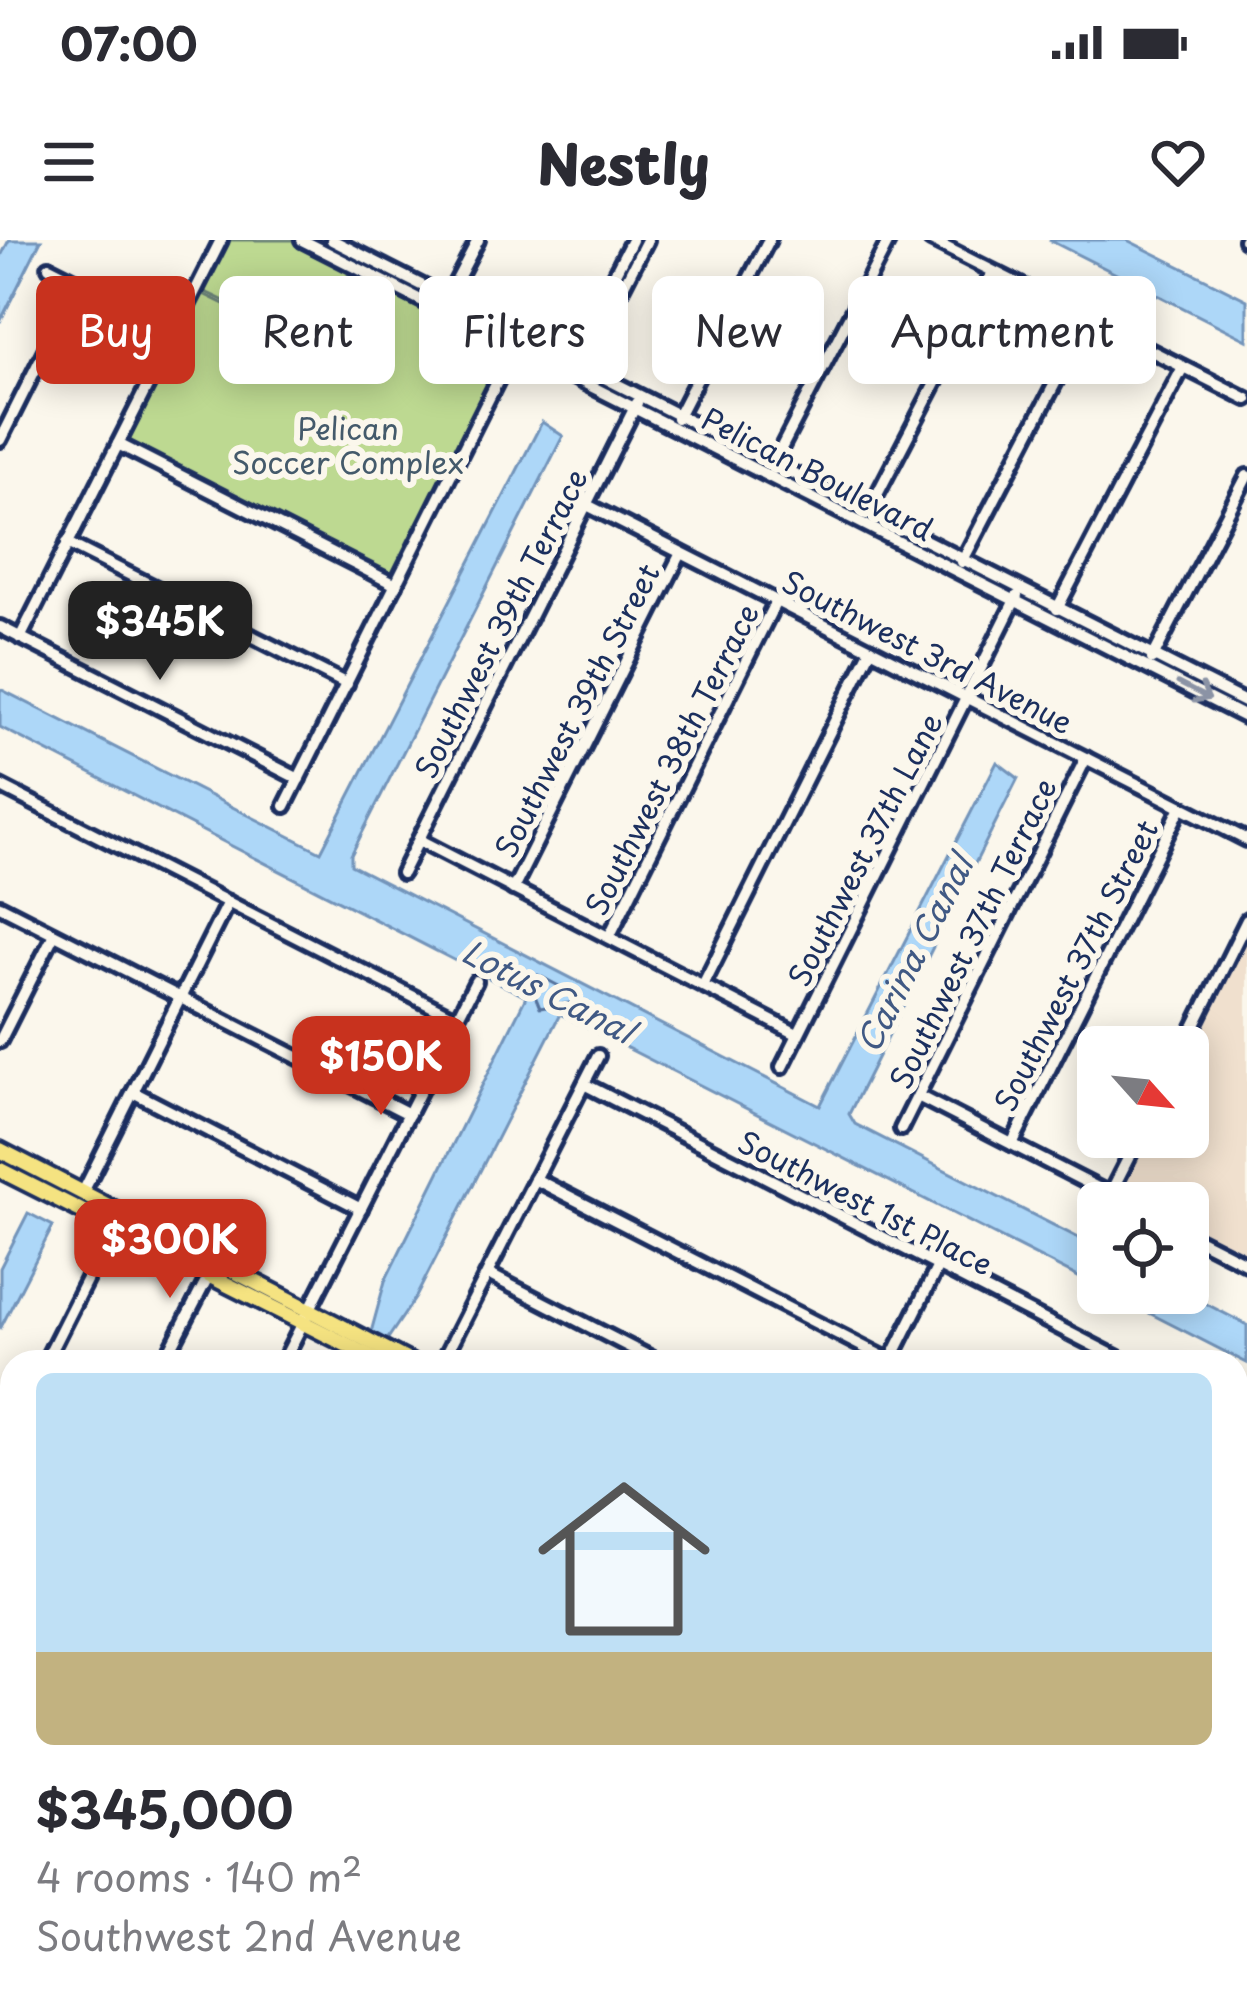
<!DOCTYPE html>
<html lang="en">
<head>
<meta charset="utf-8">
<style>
	body { margin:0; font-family:"Playpen Sans",sans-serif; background:#f2f2f3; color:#2b2b33; height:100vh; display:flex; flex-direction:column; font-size:45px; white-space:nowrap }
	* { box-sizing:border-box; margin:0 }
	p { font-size:39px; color:#7c7c81 }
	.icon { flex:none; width:66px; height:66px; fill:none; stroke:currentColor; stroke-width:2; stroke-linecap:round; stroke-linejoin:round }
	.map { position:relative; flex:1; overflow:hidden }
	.side { position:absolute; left:0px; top:1110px; width:1248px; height:663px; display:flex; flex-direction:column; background:#fff; border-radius:36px 36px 0 0; box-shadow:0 6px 30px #0003 }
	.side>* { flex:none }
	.hud { position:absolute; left:36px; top:36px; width:1176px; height:108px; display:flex; gap:24px }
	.needle { width:78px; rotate:117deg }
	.tools { position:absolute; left:1077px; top:786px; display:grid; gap:24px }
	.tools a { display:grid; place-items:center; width:132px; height:132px; border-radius:18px; background:#fff; box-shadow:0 6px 30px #0003; font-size:60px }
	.price { position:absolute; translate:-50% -102px; padding:0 27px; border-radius:24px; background:#c8321e; color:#fff; font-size:39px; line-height:78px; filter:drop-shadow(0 3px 6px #0008) }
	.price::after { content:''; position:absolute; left:50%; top:72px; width:36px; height:27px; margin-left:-18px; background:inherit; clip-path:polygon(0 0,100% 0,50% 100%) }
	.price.active { background:#222; color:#fff }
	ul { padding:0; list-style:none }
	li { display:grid; align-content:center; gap:24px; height:636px; padding:0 36px }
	li span { display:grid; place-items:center; height:372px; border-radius:18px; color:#555 }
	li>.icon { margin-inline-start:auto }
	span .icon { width:216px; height:216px; fill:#fffc; stroke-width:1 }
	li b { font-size:51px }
	.tag { padding:0 42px; border-radius:18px; background:#fff; box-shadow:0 6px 30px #0003; font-size:42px; line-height:108px }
	.tag.active { background:#c8321e; color:#fff }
	.status { display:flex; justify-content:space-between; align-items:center; height:84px; padding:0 60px; background:#fff; direction:ltr }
	.status svg { height:33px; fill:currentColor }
	header { display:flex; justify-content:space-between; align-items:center; height:156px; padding:0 36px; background:#fff; font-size:54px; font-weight:800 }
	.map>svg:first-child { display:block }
	.built { fill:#f0e0ce }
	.green { fill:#bdd991; stroke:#6c8478; stroke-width:3 }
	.water { fill:#add7f8; stroke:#7394ba; stroke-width:3 }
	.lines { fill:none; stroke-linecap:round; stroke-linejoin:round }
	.shore { stroke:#55729c; stroke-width:3 }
	.minor-casing { stroke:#1b2f5e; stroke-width:20 }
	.major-casing { stroke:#1b2f5e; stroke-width:22 }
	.minor { stroke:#fbf7ec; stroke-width:10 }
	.major { stroke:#f5e381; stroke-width:14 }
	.oneway { stroke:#8b93a5 }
	.labels { text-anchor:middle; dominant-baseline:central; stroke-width:12; stroke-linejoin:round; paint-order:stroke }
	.park-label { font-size:30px; fill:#445a6b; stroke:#fbf7ec }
	.street-label { font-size:30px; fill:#1b2f5e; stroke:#fbf7ec }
	.water-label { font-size:33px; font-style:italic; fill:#405984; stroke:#fbf7ec }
</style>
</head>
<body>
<div class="status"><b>07:00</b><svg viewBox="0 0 49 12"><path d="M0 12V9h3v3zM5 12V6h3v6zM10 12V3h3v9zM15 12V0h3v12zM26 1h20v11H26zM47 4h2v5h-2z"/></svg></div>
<header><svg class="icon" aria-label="menu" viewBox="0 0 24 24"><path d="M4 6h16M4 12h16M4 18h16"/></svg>Nestly<svg class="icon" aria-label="heart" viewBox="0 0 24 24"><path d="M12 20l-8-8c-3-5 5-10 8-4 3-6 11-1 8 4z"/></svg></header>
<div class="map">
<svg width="1247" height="1772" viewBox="0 0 1247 1772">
	<rect width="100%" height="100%" fill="#fbf7ec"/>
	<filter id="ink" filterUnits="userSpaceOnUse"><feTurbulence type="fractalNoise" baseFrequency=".00833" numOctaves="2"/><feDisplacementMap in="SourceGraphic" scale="24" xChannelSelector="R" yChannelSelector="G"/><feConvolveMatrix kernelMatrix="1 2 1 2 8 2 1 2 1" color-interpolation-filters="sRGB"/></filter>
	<g filter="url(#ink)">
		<path class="built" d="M1247,680V1024L1188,994V963H1128L1110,954L1139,897H1188V807Z"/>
		<g class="green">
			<path d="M221,0H293L351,30L311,102L197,48Z"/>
			<path d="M351,34L510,114L396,345L118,204L195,50L312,107Z"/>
		</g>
		<g class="water">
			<path d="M9,0H41L0,82V18Z"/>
			<path d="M1049,0H1127L1247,60V100Z"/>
			<path d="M542,182L563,196L351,615V625L820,866L997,522L1018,538L849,874L855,884L1098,1008V1047L560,774L416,1057L372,1122H355L370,1096L385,1041L526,757L0,487V449L321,612Z"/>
			<path d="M28,973L53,986L0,1089V1028Z"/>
			<path d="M1110,1053H1185L1247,1085V1123Z"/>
			<path d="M12,1302V1446H0V1303Z"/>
		</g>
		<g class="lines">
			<path class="shore" d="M538,735L574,754L576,762L540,768L529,741Z"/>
			<g class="minor-casing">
				<g id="minor">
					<path d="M302,0L1247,478"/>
					<path d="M332,0L1247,463"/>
					<path d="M931,0L1247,159"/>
					<path d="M1245,0L1247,1"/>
					<path d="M49,27L174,90"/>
					<path d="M446,61L478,0"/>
					<path d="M568,125L632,0"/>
					<path d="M581,129L647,0"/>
					<path d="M677,178L769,0"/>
					<path d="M0,200L79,42"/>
					<path d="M118,204L396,345"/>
					<path d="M772,226L889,0"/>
					<path d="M587,265L1247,600"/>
					<path d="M867,274L993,32"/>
					<path d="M67,303L347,444"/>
					<path d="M962,322L1088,80"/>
					<path d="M1057,369L1183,127"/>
					<path d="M0,387L299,539"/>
					<path d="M20,398L221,0"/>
					<path d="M1152,419L1247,236"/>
					<path d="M0,546L457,779"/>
					<path d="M285,566L517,102"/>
					<path d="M419,600L797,794"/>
					<path d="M402,633L637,163"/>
					<path d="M513,649L681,313"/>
					<path d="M0,666L409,874"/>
					<path d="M609,697L776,361"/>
					<path d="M703,745L871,409"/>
					<path d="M0,801L54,694"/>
					<path d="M1184,807L1247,680"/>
					<path d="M782,827L1017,356"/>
					<path d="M584,844L1126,1122"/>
					<path d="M133,852L361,969"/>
					<path d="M918,856L1127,963"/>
					<path d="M901,889L1086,518"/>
					<path d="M1012,904L1181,567"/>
					<path d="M535,939L893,1122"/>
					<path d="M83,952L228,662"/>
					<path d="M1110,954L1139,897"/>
					<path d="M1188,994L1247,1024"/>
					<path d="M488,1034L659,1122"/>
					<path d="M45,1122L114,985"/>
					<path d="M164,1122L212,1029"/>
					<path d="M283,1122L476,741"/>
					<path d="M442,1122L598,816"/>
					<path d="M890,1122L938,1026"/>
					<path d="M1236,1178L1247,1184"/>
					<path d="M0,1208L12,1185"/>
					<path d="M1236,1293L1247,1272"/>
					<path d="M0,1499H12"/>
					<path d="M1236,1607L1247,1585"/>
					<path d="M0,1611L12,1610"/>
					<path d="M1236,1682L1247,1687"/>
					<path d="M0,1721L12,1720"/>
					<path d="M378,1761L399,1772"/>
					<path d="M612,1761L634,1772"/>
					<path d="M845,1761L866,1772"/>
					<path d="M1157,1761L1179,1772"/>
					<path d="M468,1772L474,1761"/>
				</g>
			</g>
			<g class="major-casing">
				<g id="major">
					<path d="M0,910L410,1122"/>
					<path d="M0,930L381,1122"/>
					<path d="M1236,1542L1247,1548"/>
					<path d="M1236,1564L1247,1569"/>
				</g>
			</g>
			<use href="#minor" class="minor"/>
			<use href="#major" class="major"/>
		</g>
		<defs><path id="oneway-shaft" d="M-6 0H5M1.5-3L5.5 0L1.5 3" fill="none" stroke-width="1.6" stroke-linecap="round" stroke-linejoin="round" transform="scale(3)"/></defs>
		<use class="oneway" href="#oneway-shaft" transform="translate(1194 451) rotate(27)"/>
	</g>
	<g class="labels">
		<g class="park-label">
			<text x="348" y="187">Pelican<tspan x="348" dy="34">Soccer Complex</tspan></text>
		</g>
		<g class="street-label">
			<text transform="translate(818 233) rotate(27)">Pelican Boulevard</text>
			<text transform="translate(500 383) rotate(-63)">Southwest 39th Terrace</text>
			<text transform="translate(928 411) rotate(27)">Southwest 3rd Avenue</text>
			<text transform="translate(576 470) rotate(-63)">Southwest 39th Street</text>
			<text transform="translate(671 519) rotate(-63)">Southwest 38th Terrace</text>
			<text transform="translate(864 609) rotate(-63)">Southwest 37th Lane</text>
			<text transform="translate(972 693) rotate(-64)">Southwest 37th Terrace</text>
			<text transform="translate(1075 725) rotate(-63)">Southwest 37th Street</text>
			<text transform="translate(866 962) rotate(27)">Southwest 1st Place</text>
		</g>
		<g class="water-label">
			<text transform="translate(913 713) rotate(-63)">Carina Canal</text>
			<text transform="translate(549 750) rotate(27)">Lotus Canal</text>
		</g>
	</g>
</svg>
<div class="tools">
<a><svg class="needle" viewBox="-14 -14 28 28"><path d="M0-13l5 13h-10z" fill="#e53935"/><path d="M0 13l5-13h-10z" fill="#7c7c81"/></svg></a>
<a><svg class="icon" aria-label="locate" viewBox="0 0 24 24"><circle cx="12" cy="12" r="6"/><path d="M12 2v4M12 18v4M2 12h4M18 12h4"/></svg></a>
</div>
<b class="price active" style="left:160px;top:443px">$345K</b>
<b class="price" style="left:381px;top:878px">$150K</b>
<b class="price" style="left:170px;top:1061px">$300K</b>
<div class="hud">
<a class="tag active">Buy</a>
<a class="tag">Rent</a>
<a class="tag">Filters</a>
<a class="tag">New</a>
<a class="tag">Apartment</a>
</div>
<section class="side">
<ul>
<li><span style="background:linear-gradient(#bfe0f5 75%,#c2b280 0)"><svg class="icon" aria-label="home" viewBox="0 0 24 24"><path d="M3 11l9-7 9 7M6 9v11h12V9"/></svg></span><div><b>$345,000</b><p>4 rooms · 140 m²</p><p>Southwest 2nd Avenue</p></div></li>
</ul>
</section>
</div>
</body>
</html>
